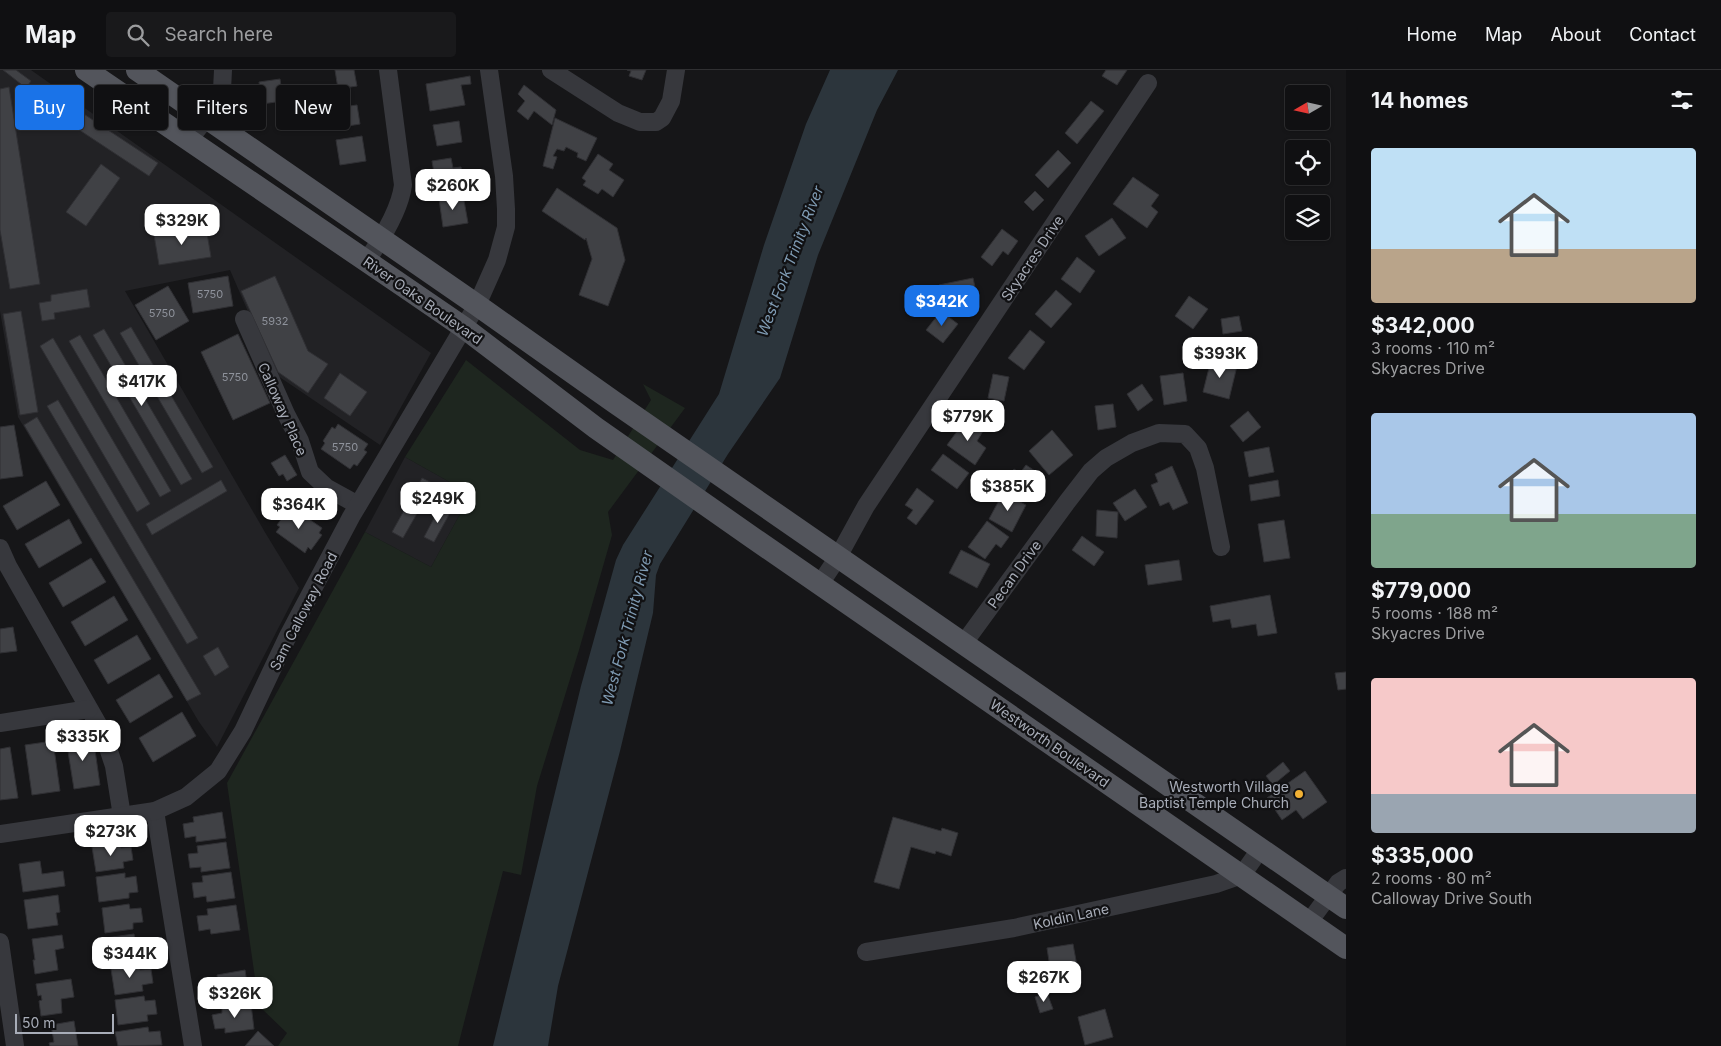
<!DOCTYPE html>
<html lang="en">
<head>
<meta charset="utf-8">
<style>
	body { margin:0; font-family:Inter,sans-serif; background:#19191b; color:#f1f3f6; height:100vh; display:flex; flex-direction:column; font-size:19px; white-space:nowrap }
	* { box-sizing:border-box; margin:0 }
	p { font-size:16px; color:#9c9d9f }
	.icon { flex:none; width:28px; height:28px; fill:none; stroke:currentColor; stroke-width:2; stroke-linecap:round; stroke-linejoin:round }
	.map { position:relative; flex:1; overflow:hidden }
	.details { display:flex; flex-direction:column; background:#101012; width:375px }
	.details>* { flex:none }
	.top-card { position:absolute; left:15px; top:15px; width:475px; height:45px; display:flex; gap:10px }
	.needle { width:32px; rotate:261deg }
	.buttons { position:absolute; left:1285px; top:15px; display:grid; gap:10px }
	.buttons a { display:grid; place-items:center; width:45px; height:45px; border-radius:5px; background:#101012; box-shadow:0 1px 4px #0004,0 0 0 1px #303032; font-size:25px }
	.scale { position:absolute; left:15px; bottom:12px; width:99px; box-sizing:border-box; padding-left:5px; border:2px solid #a8adb8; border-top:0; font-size:14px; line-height:18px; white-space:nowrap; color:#a8adb8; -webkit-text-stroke:4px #111113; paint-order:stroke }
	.price { position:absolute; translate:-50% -42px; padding:0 11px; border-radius:10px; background:#fff; color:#222; font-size:16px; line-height:32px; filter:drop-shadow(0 1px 2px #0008) }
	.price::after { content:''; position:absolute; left:50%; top:30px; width:15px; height:11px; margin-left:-8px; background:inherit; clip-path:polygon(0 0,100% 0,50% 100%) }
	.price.current { background:#1a73e8; color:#fff }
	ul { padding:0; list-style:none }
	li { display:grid; align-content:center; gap:10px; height:265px; padding:0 25px }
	li span { display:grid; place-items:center; height:155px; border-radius:5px; color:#555 }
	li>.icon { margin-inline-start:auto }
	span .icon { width:90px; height:90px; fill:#fffc; stroke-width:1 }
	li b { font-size:21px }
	h2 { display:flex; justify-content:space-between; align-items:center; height:60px; padding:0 25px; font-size:21px }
	.tag { padding:0 18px; border-radius:5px; background:#101012; box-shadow:0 1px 4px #0004,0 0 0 1px #303032; font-size:18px; line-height:45px }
	.tag.current { background:#1a73e8; color:#fff }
	header { display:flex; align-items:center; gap:30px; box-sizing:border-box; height:70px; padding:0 25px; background:#101012; border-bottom:1px solid #303032 }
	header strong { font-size:24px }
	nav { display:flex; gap:28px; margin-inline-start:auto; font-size:18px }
	.search { width:350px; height:45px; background:#19191b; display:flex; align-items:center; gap:12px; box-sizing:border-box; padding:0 18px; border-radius:5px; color:#9c9d9f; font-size:19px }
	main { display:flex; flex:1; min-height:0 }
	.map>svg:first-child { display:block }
	.built { fill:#222225 }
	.green { fill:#1e261f }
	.water { fill:#2c353c }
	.building { fill:#404145; stroke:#303034 }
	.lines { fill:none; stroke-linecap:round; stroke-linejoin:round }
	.minor { stroke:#37383d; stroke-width:18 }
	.major { stroke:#53555c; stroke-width:22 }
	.poi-dot { fill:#f2b134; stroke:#111113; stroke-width:2 }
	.labels { text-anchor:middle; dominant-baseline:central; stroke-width:4.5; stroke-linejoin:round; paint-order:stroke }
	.number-label { font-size:11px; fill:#8e929b }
	.street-label { font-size:14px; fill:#a8adb8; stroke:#111113 }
	.poi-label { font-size:14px; fill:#a8adb8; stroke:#111113; text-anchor:end }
	.water-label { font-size:15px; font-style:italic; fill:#7f9bb3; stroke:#111113 }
</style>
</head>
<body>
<header>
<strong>Map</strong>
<div class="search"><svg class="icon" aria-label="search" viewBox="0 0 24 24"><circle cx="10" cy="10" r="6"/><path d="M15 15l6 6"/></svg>Search here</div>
<nav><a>Home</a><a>Map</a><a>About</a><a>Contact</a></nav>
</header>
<main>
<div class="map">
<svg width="1346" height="976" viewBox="0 0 1346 976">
	<rect width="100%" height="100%" fill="#161618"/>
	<g class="built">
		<path d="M0,0H31L431,283L380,375L275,304L230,200L125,221L266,464L299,518L217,677L199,652L18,347L0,241Z"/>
		<path d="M405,387L471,424L431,497L365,462Z"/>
	</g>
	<path class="green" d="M466,290L580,380L613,390L651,330L643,314L685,338L608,442L612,465L579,580L537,716L521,805L503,801L458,976H278L287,963L259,936L227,713L365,462L431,497L471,424L405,387Z"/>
	<path class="water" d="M830,0H898L877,40L818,185L780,308L728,384L660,494L656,505L653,543L620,681L558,916L548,976H493L581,616L616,490L623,475L719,324L764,175L806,54Z"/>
	<g class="building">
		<path d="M3,0H16L31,11L26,18Z"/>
		<path d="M335,0H354L357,16L338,19Z"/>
		<path d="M627,0H646L642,10L629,6L631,1Z"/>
		<path d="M1106,0H1127L1117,15L1102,6Z"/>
		<path d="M470,6L471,14L461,15L465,35L430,41L426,14Z"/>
		<path d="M280,9L283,31L262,34L259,12Z"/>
		<path d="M524,15L556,40L552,55L534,41L528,50L517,41L525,31L518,24Z"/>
		<path d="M9,17L40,214L10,219L0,160V19Z"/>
		<path d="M49,21L158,93L149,106L40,34Z"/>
		<path d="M1091,31L1104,41L1077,74L1065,63Z"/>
		<path d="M357,35L360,54L330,59L327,39Z"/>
		<path d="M555,48L597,68L586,91L577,87L578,83L566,77L564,81L557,79L553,86L557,87L553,99L543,96Z"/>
		<path d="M459,51L462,72L437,76L433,55Z"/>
		<path d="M362,66L366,91L340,95L336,70Z"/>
		<path d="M1058,80L1071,93L1048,118L1035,105Z"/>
		<path d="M598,84L613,94L609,100L624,110L613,127L602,119L598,124L583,115L586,111L582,108Z"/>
		<path d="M451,88L453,98L461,97L463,111L436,115L432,91Z"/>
		<path d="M101,94L120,108L86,156L66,142Z"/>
		<path d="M1133,107L1159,125L1151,136L1158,142L1147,158L1113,134Z"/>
		<path d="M557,118L617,158L625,190L608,236L579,225L592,189L586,168L585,170L542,141Z"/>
		<path d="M1035,121L1044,130L1033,141L1024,132Z"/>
		<path d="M463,125L468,153L443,157L439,129Z"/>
		<path d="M1112,148L1126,168L1099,186L1085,166Z"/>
		<path d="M206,157L211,187L159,195L154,165Z"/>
		<path d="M1002,159L1018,171L1008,185L1003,181L992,196L981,187Z"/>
		<path d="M1077,187L1095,201L1080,223L1061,209Z"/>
		<path d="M228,206L233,236L193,243L188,213Z"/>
		<path d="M275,206L308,281L328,294L308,323L278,302L241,221Z"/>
		<path d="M973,208L978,231L944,238L939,215Z"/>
		<path d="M168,216L189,251L156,270L135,235Z"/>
		<path d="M87,219L90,237L54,243L55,249L42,251L39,233L51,231V225Z"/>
		<path d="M1056,220L1072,234L1051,258L1035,244Z"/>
		<path d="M1189,226L1208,239L1193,259L1175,246Z"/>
		<path d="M21,241L38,342L20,345L3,244Z"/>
		<path d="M941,241L958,254L943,273L926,260Z"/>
		<path d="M1239,246L1242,261L1223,264L1221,249Z"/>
		<path d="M131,257L213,397L202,403L120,263Z"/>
		<path d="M104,259L192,409L181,415L93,265Z"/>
		<path d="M1030,260L1045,272L1024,300L1008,288Z"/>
		<path d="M238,264L270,333L233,350L201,282Z"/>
		<path d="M80,265L171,421L160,427L69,271Z"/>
		<path d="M53,268L150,434L137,442L40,276Z"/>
		<path d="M1211,290L1237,296L1229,329L1203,322Z"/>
		<path d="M340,303L367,322L350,346L324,328Z"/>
		<path d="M1183,303L1187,331L1164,335L1160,306Z"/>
		<path d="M993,304L1009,307L1004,331L988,328Z"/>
		<path d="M1142,314L1153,330L1138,341L1127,324Z"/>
		<path d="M58,330L198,568L187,574L47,336Z"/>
		<path d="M1113,334L1116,357L1098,360L1095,336Z"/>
		<path d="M1248,341L1261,357L1243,372L1230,356Z"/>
		<path d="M37,347L201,624L187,631L24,355Z"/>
		<path d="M966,349L983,361L977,371L986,378L975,395L947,375Z"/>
		<path d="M338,354L368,374L364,380L367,382L357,396L354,394L350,399L321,379L325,373L323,371L332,357L335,359Z"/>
		<path d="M14,355L23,406L0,409V357Z"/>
		<path d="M1052,360L1073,385L1049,405L1029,381Z"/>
		<path d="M1269,377L1274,402L1249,407L1244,382Z"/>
		<path d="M943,384L969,403L957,419L931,400Z"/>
		<path d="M285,385L297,405L287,411L283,404L279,406L271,393Z"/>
		<path d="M1026,395L1038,403L1031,413L1036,416L1026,430L1004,415L1014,399L1020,403Z"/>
		<path d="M1172,396L1188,433L1173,440L1169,432L1160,436L1151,415L1158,412L1155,404Z"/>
		<path d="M422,408L434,414L403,468L392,462Z"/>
		<path d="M221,410L227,421L152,465L146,454Z"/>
		<path d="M1278,410L1280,426L1251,431L1249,415Z"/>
		<path d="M46,411L60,435L17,460L3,436Z"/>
		<path d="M917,418L934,431L916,455L907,448L913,440L905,435Z"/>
		<path d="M1135,419L1147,437L1125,451L1113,433Z"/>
		<path d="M1003,423L1026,435L1012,462L989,449Z"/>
		<path d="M441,435L451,441L434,472L424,467Z"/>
		<path d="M293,438L322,458L319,463L322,465L311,480L308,477L305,483L276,462L280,457L277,455L287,441L289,443Z"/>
		<path d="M1097,440L1118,442L1117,468L1096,466Z"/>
		<path d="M69,449L82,473L39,498L25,474Z"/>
		<path d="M1284,450L1290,488L1264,492L1258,454Z"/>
		<path d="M987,451L1009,467L1001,478L996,474L985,489L968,477Z"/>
		<path d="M1082,466L1104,482L1094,496L1072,480Z"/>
		<path d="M961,480L990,494L977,518L949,503Z"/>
		<path d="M91,488L106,512L63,537L49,513Z"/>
		<path d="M1179,490L1182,510L1148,515L1145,495Z"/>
		<path d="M1270,525L1277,563L1258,566L1256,554L1232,558L1230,549L1213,552L1210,536Z"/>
		<path d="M114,526L128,550L85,576L71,552Z"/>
		<path d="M13,557L17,581L0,583V559Z"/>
		<path d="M137,565L151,589L108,614L94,590Z"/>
		<path d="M218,577L229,597L215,606L203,586Z"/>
		<path d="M1346,602V619L1338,620L1335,603Z"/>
		<path d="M159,604L173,627L130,653L116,630Z"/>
		<path d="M182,642L196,666L153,692L139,668Z"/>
		<path d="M93,666L100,715L74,719L66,669Z"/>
		<path d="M53,671L60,721L32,725L25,675Z"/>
		<path d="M10,677L18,728L0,730V679Z"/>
		<path d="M1283,692L1290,701L1273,715L1266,706Z"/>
		<path d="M1305,701L1327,732L1303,749L1296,740L1282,750L1267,728Z"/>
		<path d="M222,742L226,768L196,772V766L185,768L183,754L194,752L193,747Z"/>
		<path d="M893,747L941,761L942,758L958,763L951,786L936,781L935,784L911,777L899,819L874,812Z"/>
		<path d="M120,772L121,778L131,777L133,790L123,792L124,798L96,802L92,777Z"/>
		<path d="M226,772L230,798L201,802V797L190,798L188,784L198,783L197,776Z"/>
		<path d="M40,791L42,804L63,801L65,816L23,822L19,794Z"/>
		<path d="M231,802L235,828L207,832L206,826L194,828L192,813L203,812L202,806Z"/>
		<path d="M125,803V808L136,806L138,822L129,823V828L99,832L96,807Z"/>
		<path d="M58,825L60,842L56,843L58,855L28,859L24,830Z"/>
		<path d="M129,834L130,839L141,838L143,852L133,853V859L105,863L102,838Z"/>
		<path d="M236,835L240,860L211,864L210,859L199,861L197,846L208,845L207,839Z"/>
		<path d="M134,864L135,870L146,869L148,882L138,884V890L108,894L105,868Z"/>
		<path d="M62,865L64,878L55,880L58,900L35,904L33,890H35L32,869Z"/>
		<path d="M1073,874L1079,907L1052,911L1047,878Z"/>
		<path d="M139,895L140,900L151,899L153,913L142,915L143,921L115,925L111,899Z"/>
		<path d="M245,900L249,926L220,930L219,925L209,926L207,912L218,910L217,905Z"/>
		<path d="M71,909L74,927L61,929L62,943L41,946L39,931L42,930L41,925L38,926L36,914Z"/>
		<path d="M1047,923L1053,939L1040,943L1035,927Z"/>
		<path d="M144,926L145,931L155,930L157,944L147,945L148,951L118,955L115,930Z"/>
		<path d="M251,934L254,959L225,963V958L215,959L212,945L222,943V938Z"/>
		<path d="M1105,939L1113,967L1085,975L1078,947Z"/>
		<path d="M74,951L78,976H50L49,973L54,972L51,955Z"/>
		<path d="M148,957L149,962L160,961L162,975L118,976L115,962Z"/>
		<path d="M258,961L274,976H245Z"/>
	</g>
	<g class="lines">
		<g class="minor">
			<path d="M551,0L618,43L640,52H656L662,48L671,31L676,0"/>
			<path d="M189,70L215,37L222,20L223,0"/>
			<path d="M367,190C381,170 400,140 403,115L388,0"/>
			<path d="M244,249L286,344L300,371L310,402L327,418L358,435"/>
			<path d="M0,478L8,496L103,663L114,696L122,746"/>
			<path d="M820,514L838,487L866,436L1148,13"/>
			<path d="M964,573L1067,432L1091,401L1106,388L1132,373L1159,363L1185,364L1198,378L1205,398L1221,477"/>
			<path d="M0,653L89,639"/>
			<path d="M155,741L193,976"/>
			<path d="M0,764L155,741L186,727L218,701L243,661L287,568L351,447L477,235L497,190L506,157V139L504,106L489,0"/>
			<path d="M1309,852L1338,813L1346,808"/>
			<path d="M0,872L15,976"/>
			<path d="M866,882L1014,858L1216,814L1242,805L1261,778"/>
		</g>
		<g class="major">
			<path d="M86,0L409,220L463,257L596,358L753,468L1346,878"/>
			<path d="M137,0L477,235L614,332L1346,838"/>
		</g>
	</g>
	<circle class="poi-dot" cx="1299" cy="724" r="5"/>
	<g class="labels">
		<g class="number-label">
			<text x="210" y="224">5750</text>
			<text x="162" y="243">5750</text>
			<text x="275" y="251">5932</text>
			<text x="235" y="307">5750</text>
			<text x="345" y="377">5750</text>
		</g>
		<g class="street-label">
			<text transform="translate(1032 188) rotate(-56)">Skyacres Drive</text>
			<text transform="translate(423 230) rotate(35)">River Oaks Boulevard</text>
			<text transform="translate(283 339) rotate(66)">Calloway Place</text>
			<text transform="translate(1014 504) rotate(-54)">Pecan Drive</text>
			<text transform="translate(303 541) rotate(-63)">Sam Calloway Road</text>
			<text transform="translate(1050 673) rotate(35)">Westworth Boulevard</text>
			<text transform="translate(1071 846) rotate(-12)">Koldin Lane</text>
		</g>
		<g class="poi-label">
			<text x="1289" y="716">Westworth Village<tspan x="1289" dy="16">Baptist Temple Church</tspan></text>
		</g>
		<g class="water-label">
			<text transform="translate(790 191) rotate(-69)">West Fork Trinity River</text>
			<text transform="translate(627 558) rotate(-75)">West Fork Trinity River</text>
		</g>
	</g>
</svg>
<div class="buttons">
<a><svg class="needle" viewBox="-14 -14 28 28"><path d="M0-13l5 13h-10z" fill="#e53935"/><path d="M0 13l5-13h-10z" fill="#9c9d9f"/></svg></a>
<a><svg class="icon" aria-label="locate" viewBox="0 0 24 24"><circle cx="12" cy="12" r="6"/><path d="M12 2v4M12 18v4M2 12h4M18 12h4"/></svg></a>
<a><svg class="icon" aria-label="layers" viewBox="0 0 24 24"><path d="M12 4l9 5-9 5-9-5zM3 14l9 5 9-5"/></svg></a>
</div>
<div class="scale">50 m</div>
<b class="price" style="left:453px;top:141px">$260K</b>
<b class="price" style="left:182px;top:176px">$329K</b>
<b class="price current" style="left:942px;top:257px">$342K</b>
<b class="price" style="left:1220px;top:309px">$393K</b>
<b class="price" style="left:142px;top:337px">$417K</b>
<b class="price" style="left:968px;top:372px">$779K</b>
<b class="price" style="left:1008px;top:442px">$385K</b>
<b class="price" style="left:438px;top:454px">$249K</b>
<b class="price" style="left:299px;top:460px">$364K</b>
<b class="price" style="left:83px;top:692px">$335K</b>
<b class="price" style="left:111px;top:787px">$273K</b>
<b class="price" style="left:130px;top:909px">$344K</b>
<b class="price" style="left:1044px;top:933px">$267K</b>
<b class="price" style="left:235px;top:949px">$326K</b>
<div class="top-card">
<a class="tag current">Buy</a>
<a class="tag">Rent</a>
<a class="tag">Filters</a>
<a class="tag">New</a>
</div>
</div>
<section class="details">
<h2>14 homes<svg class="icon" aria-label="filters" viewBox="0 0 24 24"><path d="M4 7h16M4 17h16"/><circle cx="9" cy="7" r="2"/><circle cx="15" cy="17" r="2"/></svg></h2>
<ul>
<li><span style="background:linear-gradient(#bfe0f5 65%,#b9a48a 0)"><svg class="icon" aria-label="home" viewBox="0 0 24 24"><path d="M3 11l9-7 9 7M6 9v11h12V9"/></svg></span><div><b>$342,000</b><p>3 rooms · 110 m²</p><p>Skyacres Drive</p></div></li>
<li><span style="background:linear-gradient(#a9c7e8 65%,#7fa58c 0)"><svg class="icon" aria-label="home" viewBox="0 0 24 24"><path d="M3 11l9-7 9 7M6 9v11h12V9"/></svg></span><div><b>$779,000</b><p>5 rooms · 188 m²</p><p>Skyacres Drive</p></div></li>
<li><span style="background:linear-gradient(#f6c9c9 75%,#9aa5b1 0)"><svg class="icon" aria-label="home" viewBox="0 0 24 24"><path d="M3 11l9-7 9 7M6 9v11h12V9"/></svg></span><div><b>$335,000</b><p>2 rooms · 80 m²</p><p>Calloway Drive South</p></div></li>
</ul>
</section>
</main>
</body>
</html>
